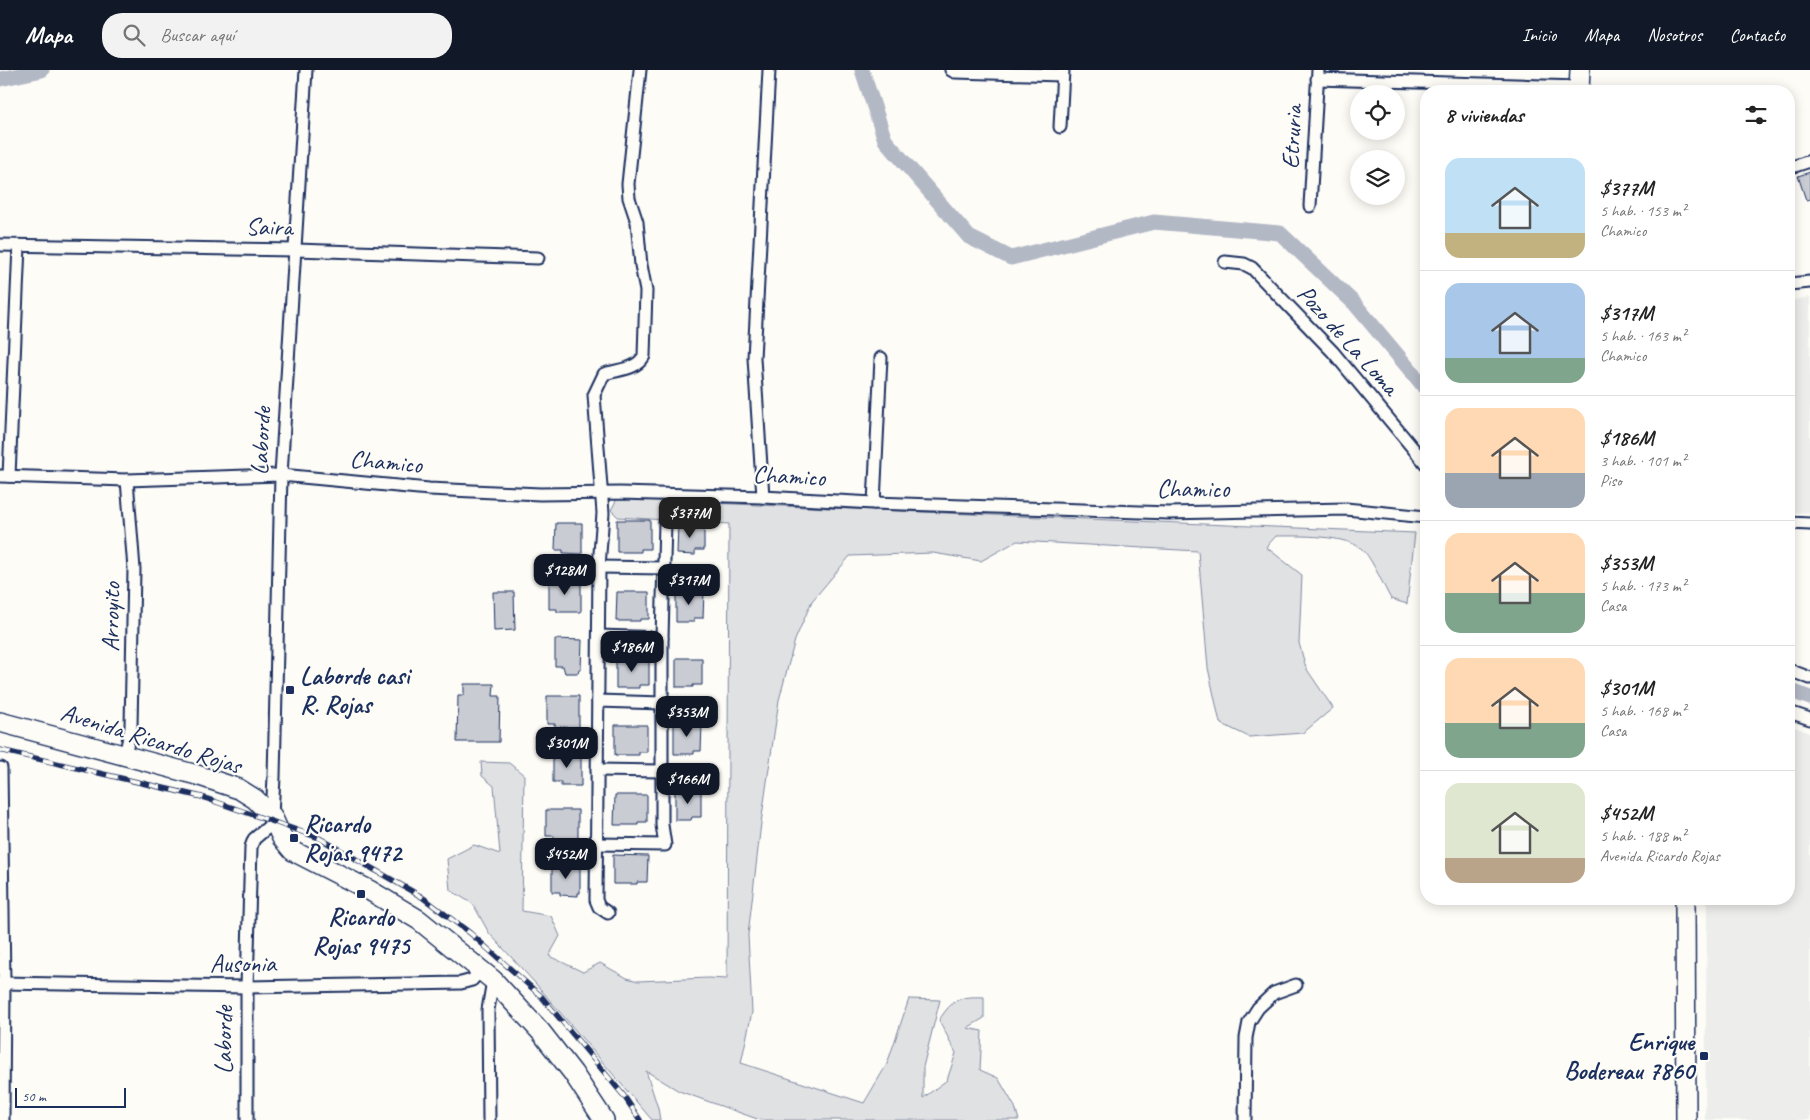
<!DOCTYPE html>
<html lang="es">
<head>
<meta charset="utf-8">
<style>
	body { margin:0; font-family:Caveat,sans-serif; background:#f2f2f2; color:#222; height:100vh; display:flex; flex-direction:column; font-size:19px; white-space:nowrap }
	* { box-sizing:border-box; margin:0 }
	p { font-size:16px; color:#767676 }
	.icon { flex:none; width:28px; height:28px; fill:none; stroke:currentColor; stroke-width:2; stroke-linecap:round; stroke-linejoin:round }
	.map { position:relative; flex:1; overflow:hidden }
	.drawer { position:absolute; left:1420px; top:15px; width:375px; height:820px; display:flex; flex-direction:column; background:#fff; border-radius:20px; box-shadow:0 2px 12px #0003 }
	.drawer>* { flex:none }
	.fabs { position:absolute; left:1350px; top:15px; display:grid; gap:10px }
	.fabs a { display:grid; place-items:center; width:55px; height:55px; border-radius:50%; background:#fff; box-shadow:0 2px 12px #0003; font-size:25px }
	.scale { position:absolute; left:15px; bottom:12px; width:111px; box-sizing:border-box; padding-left:5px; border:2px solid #1b2f5e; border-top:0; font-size:14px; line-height:18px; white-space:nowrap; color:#1b2f5e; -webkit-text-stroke:4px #fdfcf7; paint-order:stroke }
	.price { position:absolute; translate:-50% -42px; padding:0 11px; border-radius:10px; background:#111827; color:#fff; font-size:16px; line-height:32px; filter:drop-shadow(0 1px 2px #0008) }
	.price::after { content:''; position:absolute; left:50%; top:30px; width:15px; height:11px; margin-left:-8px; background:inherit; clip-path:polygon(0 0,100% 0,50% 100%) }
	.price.on { background:#222; color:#fff }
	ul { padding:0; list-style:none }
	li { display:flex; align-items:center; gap:15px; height:125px; padding:0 25px }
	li+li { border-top:1px solid #e0e0e0 }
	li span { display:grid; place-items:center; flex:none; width:140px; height:100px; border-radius:15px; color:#555 }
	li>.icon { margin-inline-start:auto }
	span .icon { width:60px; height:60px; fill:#fffc; stroke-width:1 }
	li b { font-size:21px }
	h2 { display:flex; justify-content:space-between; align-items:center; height:60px; padding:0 25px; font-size:21px }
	header { display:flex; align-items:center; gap:30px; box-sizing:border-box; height:70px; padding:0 25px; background:#111827; color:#fff }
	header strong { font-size:24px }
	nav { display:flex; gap:28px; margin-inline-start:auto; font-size:18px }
	.search { width:350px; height:45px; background:#f2f2f2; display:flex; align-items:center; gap:12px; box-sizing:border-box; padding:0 18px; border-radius:20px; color:#767676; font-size:19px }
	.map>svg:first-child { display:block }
	.built { fill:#edeeec }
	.green { fill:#e0e1e3; stroke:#7e88a0 }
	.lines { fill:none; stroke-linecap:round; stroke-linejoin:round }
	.canal { stroke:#b3b8c5; stroke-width:15 }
	.building { fill:#c9ccd3; stroke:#1b2f5e }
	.minor-casing { stroke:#1b2f5e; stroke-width:15 }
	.primary-casing { stroke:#1b2f5e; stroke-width:22 }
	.minor { stroke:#fdfcf7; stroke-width:11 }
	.primary { stroke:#fdfcf7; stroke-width:19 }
	.rail-casing { stroke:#1b2f5e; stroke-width:5.5 }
	.rail { stroke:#fdfcf7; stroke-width:4; stroke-dasharray:11; stroke-linecap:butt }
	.poi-dot { fill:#1b2f5e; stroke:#fdfcf7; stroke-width:2 }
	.labels { text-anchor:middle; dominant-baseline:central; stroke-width:4.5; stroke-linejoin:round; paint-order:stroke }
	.street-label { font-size:25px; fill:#1b2f5e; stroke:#fdfcf7 }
	.poi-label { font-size:25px; font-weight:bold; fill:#1b2f5e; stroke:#fdfcf7; text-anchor:start }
</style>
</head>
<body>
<header>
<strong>Mapa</strong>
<div class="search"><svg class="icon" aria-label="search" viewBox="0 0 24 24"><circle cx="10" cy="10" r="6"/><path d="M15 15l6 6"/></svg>Buscar aquí</div>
<nav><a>Inicio</a><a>Mapa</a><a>Nosotros</a><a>Contacto</a></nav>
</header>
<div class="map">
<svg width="1810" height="1050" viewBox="0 0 1810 1050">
	<rect width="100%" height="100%" fill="#fdfcf7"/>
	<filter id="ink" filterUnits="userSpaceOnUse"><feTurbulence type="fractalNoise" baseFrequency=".02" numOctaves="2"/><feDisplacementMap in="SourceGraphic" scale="10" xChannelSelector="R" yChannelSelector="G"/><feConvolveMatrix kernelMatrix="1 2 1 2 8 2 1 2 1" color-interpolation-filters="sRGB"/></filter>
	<g filter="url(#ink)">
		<g class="built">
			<path d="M1810,227V443L1789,442V231Z"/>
			<path d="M1789,655L1810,663V1050H1705L1707,829H1789Z"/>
		</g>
		<path class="green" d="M617,429L1415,463L1407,534L1391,529C1384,517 1373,491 1364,481C1348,464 1298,466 1276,466L1266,477L1302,505L1299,573L1306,598L1333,638L1303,663L1249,667L1220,653L1208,598L1198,481L1017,471L981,491L933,483L850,486L812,531L795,570L779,630L761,753L748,865L752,942L741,993L864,1033L887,994L909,929L940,930L923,997V1028L947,1010L956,983L939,950C953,929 959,926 984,927V948L967,958L982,961L980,1000L998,1008L1015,1037L1019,1050H760L679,1021L646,1001L658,1038L660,1050H652L535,913L489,863L473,834L450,820L447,789L474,775L500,784L494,716L482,706L481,692L509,693L524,705L522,841L551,846L560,866L549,886L583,902L600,893L627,908L638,911L708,908L727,909L729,454L618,447L611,440Z"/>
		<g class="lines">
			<g class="canal">
				<path d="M862,0L885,70L969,167L1011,188L1154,152L1280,163L1354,233L1426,319"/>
				<path d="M0,9L42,0"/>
				<path d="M1789,620L1810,628"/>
			</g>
		</g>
		<g class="building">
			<path d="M1810,102V129L1806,130L1798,106Z"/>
			<path d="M617,450H650V479H641V482H617Z"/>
			<path d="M556,453H582V484L563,483V480H555Z"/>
			<path d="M678,454L704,455V480H695V485L677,484Z"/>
			<path d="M549,511H581V542H557V539H549Z"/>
			<path d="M676,520L704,521L703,548H694V552H676Z"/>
			<path d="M493,522H514L515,560L494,561Z"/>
			<path d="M617,522H649V549H640V551H616Z"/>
			<path d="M555,569L582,570L581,599H579L578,603H565L563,596H555Z"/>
			<path d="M616,588H649V615H639V618H616Z"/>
			<path d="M676,588H702V615H693V617H676Z"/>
			<path d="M464,614H494L493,626H500L499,672H457L458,625H464Z"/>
			<path d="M547,626H579V657H555V654H547Z"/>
			<path d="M674,653L702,654L701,681H694V684H674Z"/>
			<path d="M615,655H647V682H639V685H615Z"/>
			<path d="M553,684H581V716H561V712H553Z"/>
			<path d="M675,721H701V747H692L691,750H675Z"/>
			<path d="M615,725H647V752H638V755H614Z"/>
			<path d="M546,740H578V770H554V766H546Z"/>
			<path d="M613,785L648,786L647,812H637V814H613Z"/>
			<path d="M552,796H580V823H578V826L560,825V822H552Z"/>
		</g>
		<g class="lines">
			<g class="minor-casing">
				<g id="minor">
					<path d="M951,0L955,2L1062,5"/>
					<path d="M1317,9L1579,17"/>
					<path d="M1060,57L1063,0"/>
					<path d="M1789,98L1810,91"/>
					<path d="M1310,136L1318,0"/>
					<path d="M0,175L296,180L538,188"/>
					<path d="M1225,192L1244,194L1252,198L1333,282L1426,394"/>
					<path d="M1789,214L1810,212"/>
					<path d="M0,406L127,410L281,405L429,419L540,424L620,423L763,427L874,433L1169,443L1346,439L1426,447"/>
					<path d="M9,406L19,176"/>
					<path d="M763,427L754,288L769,0"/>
					<path d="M874,433L881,288"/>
					<path d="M1789,453L1810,454"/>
					<path d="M599,497L664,498"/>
					<path d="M599,566L662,568"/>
					<path d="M1789,600L1810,608"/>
					<path d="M598,631L662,633"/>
					<path d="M1789,642L1810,649"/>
					<path d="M125,686L131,657L134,499L127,410"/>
					<path d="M1,698L4,913L3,1050"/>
					<path d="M597,700L662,701"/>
					<path d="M272,746L274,707L281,405L306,0"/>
					<path d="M597,774L665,775L662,755V568L665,452"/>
					<path d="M608,843L599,837L596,830L599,497L603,443L594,325L604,304C619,299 636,300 644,286L646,221L641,195L637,152L629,128L628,114L640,0"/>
					<path d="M0,913L247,917L461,913L472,910L481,900"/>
					<path d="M247,1050V917L251,777L254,769L274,752"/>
					<path d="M489,1050L488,940L493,910"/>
					<path d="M1245,1050L1246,968L1249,952L1258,938L1274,923L1296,915"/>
				</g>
			</g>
			<g class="primary-casing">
				<g id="primary">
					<path d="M1579,21L1580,0"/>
					<path d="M0,652L197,705L239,719L255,729L272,746L282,768L293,781L369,820L419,850L493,910L541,962L573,1003L604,1050"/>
					<path d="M1685,829L1686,1050"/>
				</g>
			</g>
			<use href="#minor" class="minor"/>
			<use href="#primary" class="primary"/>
			<g class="rail-casing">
				<path id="rail" d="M0,680L202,727L274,752L319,768L422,827L470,863L541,926L624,1026L640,1050"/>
			</g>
			<use href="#rail" class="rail"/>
		</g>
	</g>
	<g class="poi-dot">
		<rect x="285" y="615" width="10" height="10" rx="2.5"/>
		<rect x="289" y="763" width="10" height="10" rx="2.5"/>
		<rect x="356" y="819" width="10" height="10" rx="2.5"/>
		<rect x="1699" y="981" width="10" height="10" rx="2.5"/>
	</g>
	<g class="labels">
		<g class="street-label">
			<text transform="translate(1292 67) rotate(-87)">Etruria</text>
			<text transform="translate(269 157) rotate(1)">Saira</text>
			<text transform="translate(1348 270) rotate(48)">Pozo de La Loma</text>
			<text transform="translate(261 371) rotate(-87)">Laborde</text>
			<text transform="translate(386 392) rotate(5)">Chamico</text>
			<text transform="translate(789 406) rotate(3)">Chamico</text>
			<text x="1193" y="419">Chamico</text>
			<text transform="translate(111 547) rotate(-89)">Arroyito</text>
			<text transform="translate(151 669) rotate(17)">Avenida Ricardo Rojas</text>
			<text x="243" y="894">Ausonia</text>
			<text transform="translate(224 970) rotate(-90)">Laborde</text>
		</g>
		<g class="poi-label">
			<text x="300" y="606">Laborde casi<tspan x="300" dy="29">R. Rojas</tspan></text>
			<text x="304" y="754">Ricardo<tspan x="304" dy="29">Rojas 9472</tspan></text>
			<text x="361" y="847" text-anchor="middle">Ricardo<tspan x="361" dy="29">Rojas 9475</tspan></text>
			<text x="1694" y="972" text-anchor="end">Enrique<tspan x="1694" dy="29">Bodereau 7860</tspan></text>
		</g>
	</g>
</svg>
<div class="fabs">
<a><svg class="icon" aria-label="locate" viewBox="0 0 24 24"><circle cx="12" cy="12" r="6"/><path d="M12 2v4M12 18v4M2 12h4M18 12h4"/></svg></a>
<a><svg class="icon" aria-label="layers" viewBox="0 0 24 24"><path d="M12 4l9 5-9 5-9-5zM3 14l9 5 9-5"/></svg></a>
</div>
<div class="scale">50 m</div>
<b class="price on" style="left:690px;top:469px">$377M</b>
<b class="price" style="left:565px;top:526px">$128M</b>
<b class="price" style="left:689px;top:536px">$317M</b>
<b class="price" style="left:632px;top:603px">$186M</b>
<b class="price" style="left:687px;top:668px">$353M</b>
<b class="price" style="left:567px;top:699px">$301M</b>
<b class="price" style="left:688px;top:735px">$166M</b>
<b class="price" style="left:566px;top:810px">$452M</b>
<section class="drawer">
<h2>8 viviendas<svg class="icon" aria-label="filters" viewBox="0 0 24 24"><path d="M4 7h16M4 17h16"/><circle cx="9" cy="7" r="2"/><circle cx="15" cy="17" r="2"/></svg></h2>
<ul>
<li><span style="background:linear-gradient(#bfe0f5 75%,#c2b280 0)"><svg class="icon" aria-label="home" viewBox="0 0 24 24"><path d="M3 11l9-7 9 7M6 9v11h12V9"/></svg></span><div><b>$377M</b><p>5 hab. · 153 m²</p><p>Chamico</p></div></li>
<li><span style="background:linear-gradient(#a9c7e8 75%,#7fa58c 0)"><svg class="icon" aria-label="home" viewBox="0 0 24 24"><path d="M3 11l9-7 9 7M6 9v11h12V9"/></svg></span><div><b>$317M</b><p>5 hab. · 163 m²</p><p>Chamico</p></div></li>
<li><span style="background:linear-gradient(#ffd9b3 65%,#9aa5b1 0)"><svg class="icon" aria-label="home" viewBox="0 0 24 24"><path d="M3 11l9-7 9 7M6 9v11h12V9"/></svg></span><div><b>$186M</b><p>3 hab. · 101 m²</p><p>Piso</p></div></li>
<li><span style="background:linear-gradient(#ffd9b3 60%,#7fa58c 0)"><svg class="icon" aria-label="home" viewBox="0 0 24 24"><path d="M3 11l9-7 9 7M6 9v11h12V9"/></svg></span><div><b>$353M</b><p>5 hab. · 173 m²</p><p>Casa</p></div></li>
<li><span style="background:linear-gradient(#ffd9b3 65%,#7fa58c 0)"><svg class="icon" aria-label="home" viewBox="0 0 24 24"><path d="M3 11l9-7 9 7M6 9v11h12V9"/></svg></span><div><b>$301M</b><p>5 hab. · 168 m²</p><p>Casa</p></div></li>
<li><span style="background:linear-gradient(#dfe7d0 75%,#b9a48a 0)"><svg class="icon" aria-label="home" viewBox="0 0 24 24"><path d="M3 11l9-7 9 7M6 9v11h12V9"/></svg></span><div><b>$452M</b><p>5 hab. · 188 m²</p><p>Avenida Ricardo Rojas</p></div></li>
</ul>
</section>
</div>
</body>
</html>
